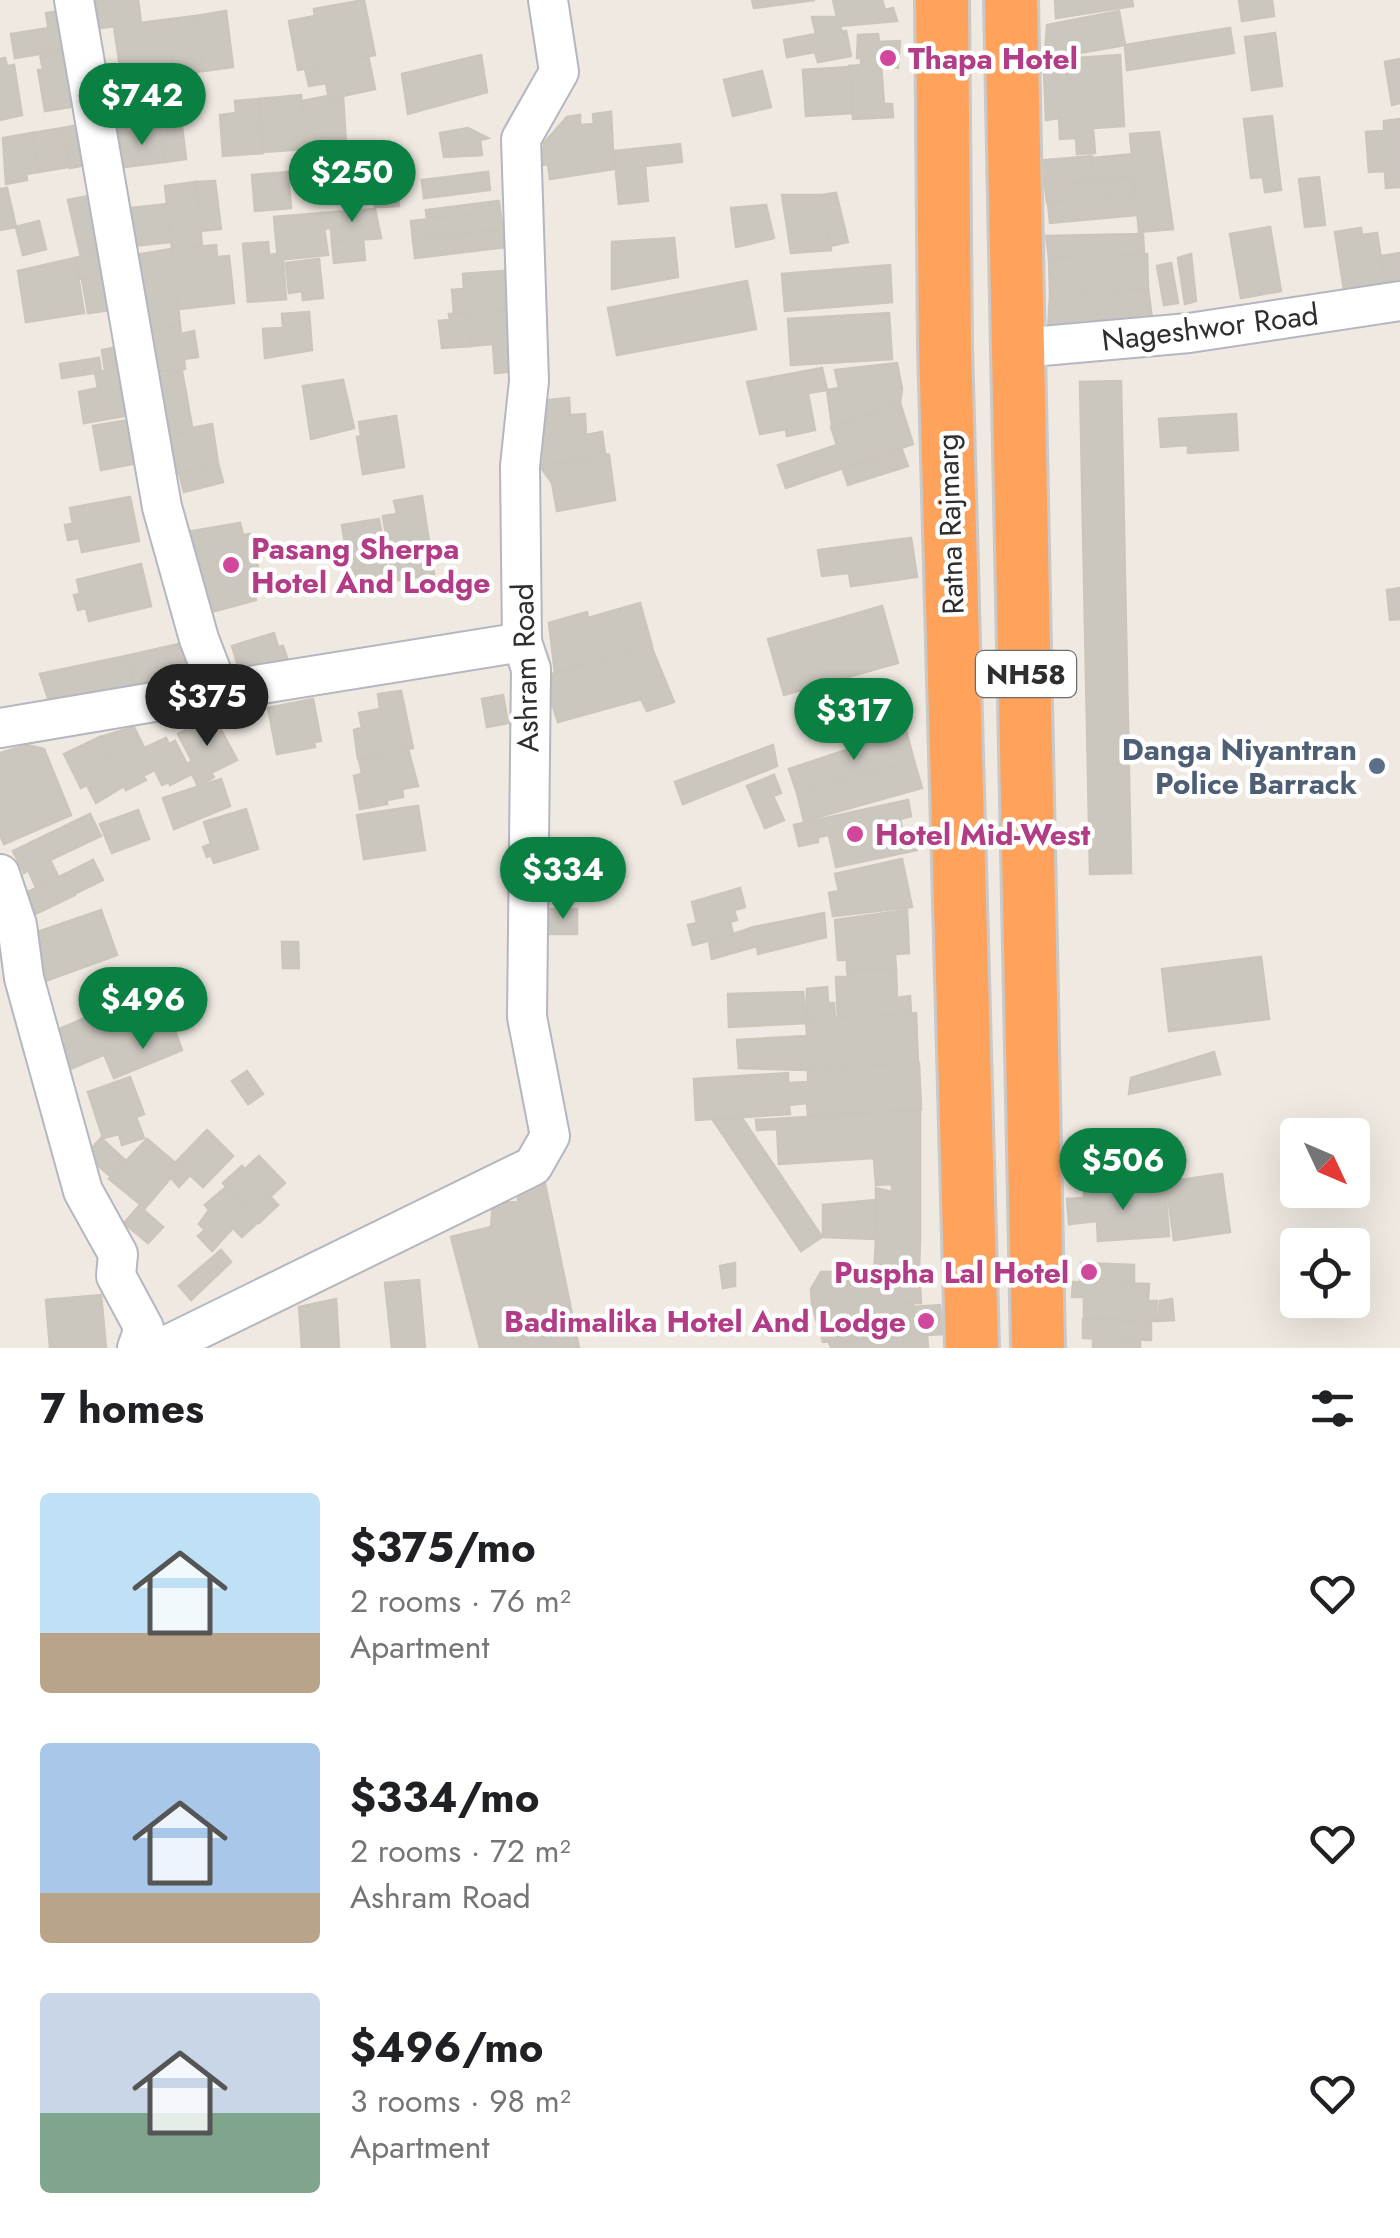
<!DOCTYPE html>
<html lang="en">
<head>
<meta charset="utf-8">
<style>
	body { margin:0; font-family:Jost,sans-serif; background:#f6f6f6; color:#202124; height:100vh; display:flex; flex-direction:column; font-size:38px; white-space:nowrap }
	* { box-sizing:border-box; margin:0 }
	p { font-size:32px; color:#757577 }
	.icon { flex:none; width:55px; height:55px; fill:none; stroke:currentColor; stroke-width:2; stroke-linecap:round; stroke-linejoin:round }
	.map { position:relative; height:1348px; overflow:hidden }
	.sheet { display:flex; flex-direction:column; background:#fff; flex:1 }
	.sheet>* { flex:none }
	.needle { width:65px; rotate:134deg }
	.buttons { position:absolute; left:1280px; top:1118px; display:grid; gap:20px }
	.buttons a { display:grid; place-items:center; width:90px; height:90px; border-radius:10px; background:#fff; box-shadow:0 10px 40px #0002; font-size:50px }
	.price { position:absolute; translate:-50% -85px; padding:0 22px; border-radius:35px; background:#0b8043; color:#fff; font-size:32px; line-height:65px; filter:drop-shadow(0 2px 5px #0008) }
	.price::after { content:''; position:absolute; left:50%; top:60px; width:30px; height:22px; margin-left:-15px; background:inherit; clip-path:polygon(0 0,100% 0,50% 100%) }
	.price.active { background:#222; color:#fff }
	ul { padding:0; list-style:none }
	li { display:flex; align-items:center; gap:30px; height:250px; padding:0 40px }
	li span { display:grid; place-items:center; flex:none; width:280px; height:200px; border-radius:10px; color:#555 }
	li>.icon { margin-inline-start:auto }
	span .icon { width:120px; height:120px; fill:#fffc; stroke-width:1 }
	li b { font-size:42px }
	h2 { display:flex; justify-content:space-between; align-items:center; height:120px; padding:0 40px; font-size:42px }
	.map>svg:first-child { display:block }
	.building { fill:#cbc7bf; stroke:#cbc5ba; stroke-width:2.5 }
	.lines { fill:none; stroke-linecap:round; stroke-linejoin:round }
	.minor-casing { stroke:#b4b7c1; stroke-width:42 }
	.highway-casing { stroke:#c9c9c9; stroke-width:58 }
	.minor { stroke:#fff; stroke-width:38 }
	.highway { stroke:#ffa35c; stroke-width:52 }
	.hotel-dot { fill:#d1479c; stroke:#fff; stroke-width:4 }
	.service-dot { fill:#5c6f8a; stroke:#fff; stroke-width:4 }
	.labels { text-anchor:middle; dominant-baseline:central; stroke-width:9; stroke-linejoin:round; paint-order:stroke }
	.shield { fill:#fff; stroke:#6d6d6d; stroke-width:2.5 }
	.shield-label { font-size:28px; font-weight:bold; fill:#2e2e2e }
	.hotel-label { font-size:30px; font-weight:bold; fill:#b23c85; stroke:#fff; text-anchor:start }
	.street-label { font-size:30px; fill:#2e2e2e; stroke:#fff }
	.service-label { font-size:30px; font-weight:bold; fill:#4e5e75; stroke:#fff; text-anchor:end }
</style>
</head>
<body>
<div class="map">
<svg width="1400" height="1348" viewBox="0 0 1400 1348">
	<rect width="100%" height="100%" fill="#efe9e1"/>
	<g class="building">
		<path d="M96,0H138L141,23L99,28Z"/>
		<path d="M364,0L375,55L298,70L289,21L315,16L314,9Z"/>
		<path d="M752,0H815L754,8Z"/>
		<path d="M833,0H882L885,10L893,8L897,21L840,26L842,32L846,31L851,56L818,62L815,52L787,57L784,40L816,34L812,17H837Z"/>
		<path d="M1055,0H1132L1133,6L1056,18Z"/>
		<path d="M1239,0H1272L1274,16L1242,21Z"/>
		<path d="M73,9L80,49L52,52L46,13Z"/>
		<path d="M226,11L233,67L203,71L196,16Z"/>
		<path d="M1119,11L1125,45L1068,55L1067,68L1044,71L1047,25Z"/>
		<path d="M196,16L203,71L180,74L181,86L124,95L114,26Z"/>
		<path d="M49,28L52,52L15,58L11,34Z"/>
		<path d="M1230,28L1234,53L1127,70L1125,45Z"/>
		<path d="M1275,33L1282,86L1252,90L1245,37Z"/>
		<path d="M878,34L879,42L900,41L898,68L881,64L861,65V58H857L858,35Z"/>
		<path d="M80,49L89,104L45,111L38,70H43L40,54Z"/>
		<path d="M481,55L487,92L408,114L402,74Z"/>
		<path d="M1120,55L1124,126L1093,128L1095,153L1077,154L1076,138L1060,139L1059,118L1046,120L1044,71L1079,68L1078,58Z"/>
		<path d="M368,56L375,89L329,99L326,83L309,86L305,69Z"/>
		<path d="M5,58L7,66L14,65L22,115L0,120V59Z"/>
		<path d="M1400,59V103L1392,105L1385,62Z"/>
		<path d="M881,64L884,104H892L893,117L853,119L849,66Z"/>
		<path d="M850,67L853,113L806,116L803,70Z"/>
		<path d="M762,71L771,107L733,116L724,80Z"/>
		<path d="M177,87L186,159L165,162L154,91Z"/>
		<path d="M154,91L160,128L119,134L114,96Z"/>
		<path d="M301,95L306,149L263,152L259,99Z"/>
		<path d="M328,96L329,99L343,96L346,144L306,147L302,101Z"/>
		<path d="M259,99L263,153L223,156L220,115L236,113L235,101Z"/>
		<path d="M611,112L614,169L550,179L548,164L536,166L534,149L544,148V143L567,117L580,115V125L594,124L593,114Z"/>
		<path d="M1272,116L1281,190L1265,192L1263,177L1251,178L1244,119Z"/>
		<path d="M1400,119V187L1386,188L1385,171L1369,172L1366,132L1384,131V121Z"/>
		<path d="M88,123L96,163L70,168L63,128Z"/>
		<path d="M63,128L69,167L38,172L32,133Z"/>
		<path d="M160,128L165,162L124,167L119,134Z"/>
		<path d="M468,128L488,138L480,140L482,155L444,157L440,133Z"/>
		<path d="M1159,132L1173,229L1139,232L1130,134Z"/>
		<path d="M32,133L38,172L26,174L27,180L6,184L3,138Z"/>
		<path d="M680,144L682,162L645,166L648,201L619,204L614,151Z"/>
		<path d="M1132,154L1134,177L1094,180L1092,158Z"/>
		<path d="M1092,156L1094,180L1038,186L1036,161Z"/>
		<path d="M395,158L399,206L375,207L374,199L357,200L354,161Z"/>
		<path d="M288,172L291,208L255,211L252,175Z"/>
		<path d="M488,172L490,190L424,198L422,180Z"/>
		<path d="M1134,177L1135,195L1047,203L1045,185Z"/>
		<path d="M1319,177L1325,225L1305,227L1299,179Z"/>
		<path d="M215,181L221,229L201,231L196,182Z"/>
		<path d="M196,182L202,246L172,249L165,186Z"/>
		<path d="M7,188L16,227L0,230V189Z"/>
		<path d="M836,193L848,242L830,246L821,195Z"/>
		<path d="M93,195L110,250L81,257L68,200Z"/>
		<path d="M782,195H821L831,250L791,253Z"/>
		<path d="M1135,195L1138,215L1050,223L1048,203Z"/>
		<path d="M499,201L500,211L427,219L426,210Z"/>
		<path d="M167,204L171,242L134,246L129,208Z"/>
		<path d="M766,205L774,238L736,247L731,208Z"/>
		<path d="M375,209L381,238L332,242L331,228L323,229L322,213Z"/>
		<path d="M500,211L503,229L413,240L411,221Z"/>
		<path d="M322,213L328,255L278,260L274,217Z"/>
		<path d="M39,221L46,249L23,255L16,227Z"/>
		<path d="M1270,227L1281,291L1241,298L1230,234Z"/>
		<path d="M1361,228L1362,235L1377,233L1386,290L1345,297L1335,232Z"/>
		<path d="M512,229L514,246L415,258L413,240Z"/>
		<path d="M1143,234L1144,254L1049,258L1046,236Z"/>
		<path d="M674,238L678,277L612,289V242Z"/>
		<path d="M363,239L365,260L334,263L332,242Z"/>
		<path d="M268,242L269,255L277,254L278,260L283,259L286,299L248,302L243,244Z"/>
		<path d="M216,245L217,257L229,256L234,303L178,309L172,249Z"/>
		<path d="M172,249L180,325L143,331L129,256Z"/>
		<path d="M109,250L113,274L79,279L75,258Z"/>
		<path d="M1400,253V289L1386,290L1381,256Z"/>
		<path d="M1147,254L1148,289L1050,294L1049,258Z"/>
		<path d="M1191,254L1196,301L1185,304L1178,258Z"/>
		<path d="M75,258L84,313L26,322L18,271Z"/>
		<path d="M319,259L323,298L303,300L302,291L289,293L286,263Z"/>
		<path d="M1171,263L1178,303L1164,305L1157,266Z"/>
		<path d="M890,265L892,302L785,311L782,274Z"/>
		<path d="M515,270L519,309L454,314L452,290L464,289L463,274Z"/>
		<path d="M113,274L119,309L88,313L82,279Z"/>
		<path d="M747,281L756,329L617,355L608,308Z"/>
		<path d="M1148,289L1153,326L1048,334L1050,294Z"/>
		<path d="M519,309L524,370L495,373L493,344L471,346L468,313Z"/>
		<path d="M309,312L312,350L265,358L263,329L283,328L282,314Z"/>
		<path d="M468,313L471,346L442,348L439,321L450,320L449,314Z"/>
		<path d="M889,313L892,359L791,365L788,319Z"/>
		<path d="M180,325L181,334L194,331L198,357L184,359L185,369L150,374L143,331Z"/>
		<path d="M124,346L135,414L84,423L79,392L98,388L95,373L105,371L102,350Z"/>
		<path d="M99,358L101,372L62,378L60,364Z"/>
		<path d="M897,363L902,389L900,403L832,426L827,390L839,388L835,370Z"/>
		<path d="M822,368L827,390L808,393L815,430L787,436L786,429L760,434L747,382Z"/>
		<path d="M182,371L193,432L164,437L157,376Z"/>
		<path d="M343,380L354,428L311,439L303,386Z"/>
		<path d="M1121,381L1131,873L1090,874L1080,382Z"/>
		<path d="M569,398L570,415L585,414L586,435L602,432L605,454L609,455L540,466L531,402Z"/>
		<path d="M900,403L913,444L786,488L778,465L837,445L831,427Z"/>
		<path d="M1236,414L1238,450L1188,453V445L1161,447L1159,419Z"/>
		<path d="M396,416L404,467L363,474L357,437L361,436L359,422Z"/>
		<path d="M135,419L143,462L101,470L93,426Z"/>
		<path d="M212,424L218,463L170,475L163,437L193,432L192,428Z"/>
		<path d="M902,450L908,466L848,485L843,470Z"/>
		<path d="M609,455L615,500L557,511L552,483L540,466Z"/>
		<path d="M218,463L223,482L184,492L179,473Z"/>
		<path d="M422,496L434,574L393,581L383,516L397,514L394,501Z"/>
		<path d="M130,497L139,541L82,552L79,538L68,540L65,525L73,524L70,508Z"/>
		<path d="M379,519L389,581L352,587L342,525Z"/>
		<path d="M240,523L243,535L250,534L260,575L250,577L256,600L208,613L187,532Z"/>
		<path d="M911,538L917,577L851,586L849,573L822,576L818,550Z"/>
		<path d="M141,564L151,606L89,621L86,608L78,610L74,595L80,594L77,580Z"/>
		<path d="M1400,588V619L1390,620L1387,590Z"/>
		<path d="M640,603L652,646L555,673L549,623L587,612L588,618Z"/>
		<path d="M882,606L898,663L784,695L768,639Z"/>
		<path d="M274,633L278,647L283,646L291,670L244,685L232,646Z"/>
		<path d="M192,641L200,669L137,690L126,656Z"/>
		<path d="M651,646L674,702L647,711L641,699L558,722L552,703V674Z"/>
		<path d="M126,656L135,686L53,713L40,674Z"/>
		<path d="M401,691L413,748L358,759L354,730L362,728L359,713L380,709L378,694Z"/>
		<path d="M888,692L901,732L848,748L843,732L837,734L832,718L838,708Z"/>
		<path d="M503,695L508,723L487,727L482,699Z"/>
		<path d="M313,699L321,741L314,742L315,747L277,754L268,708Z"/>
		<path d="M219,713L225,725L220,728L237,760L211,773L214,777L198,786L187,764L192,761L178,734Z"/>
		<path d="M134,727L155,770L143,776L146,780L126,790L100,737Z"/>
		<path d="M906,730L914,761L797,793L789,769Z"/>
		<path d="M100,737L124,786L96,803L87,785L81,788L64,754Z"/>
		<path d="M166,738L169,744L175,741L192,774L170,785L169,782L162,785L144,748Z"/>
		<path d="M27,745L44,749L71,815L4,844L0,835V753Z"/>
		<path d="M773,745L777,766L683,804L675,782Z"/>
		<path d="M408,749L418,786L402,789L403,797L387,800V804L360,809L354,776L362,774L359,759Z"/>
		<path d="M914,761L922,788L804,821L797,793Z"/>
		<path d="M774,775L781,793L773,796L784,820L765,828L747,786Z"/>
		<path d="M221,779L230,806L174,829L163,798Z"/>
		<path d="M908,800L911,816L900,819L903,833L913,831L917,850L836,867L829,835L818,837V842L799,846L794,825Z"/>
		<path d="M418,806L425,850L364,859L357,815Z"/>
		<path d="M246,809L258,849L214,863L211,855L207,857L203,847L211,844L204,822Z"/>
		<path d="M138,810L149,839L112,853L100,824Z"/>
		<path d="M90,814L101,836L50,860L58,876L36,887L28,870L24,873L13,851Z"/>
		<path d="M611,842L613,876L580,878L578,845Z"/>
		<path d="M902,859L912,907L833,916L829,893L839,891L835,874Z"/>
		<path d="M93,860L103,880L74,894L65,874Z"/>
		<path d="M65,874L75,895L33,915L26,901L32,898L28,892Z"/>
		<path d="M740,888L745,907L734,910L737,920L730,922L733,934L693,945L688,925L697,923L692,902Z"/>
		<rect x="549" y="909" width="28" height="25"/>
		<path d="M101,910L117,955L40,983L34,933Z"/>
		<path d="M907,910L909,953L895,954L896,970L847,969V960H838L835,920Z"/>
		<path d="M824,913L826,937L758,954L757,946L712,959L709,942L754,927Z"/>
		<path d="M282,942H298L299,968H283Z"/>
		<path d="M1261,957L1269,1019L1169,1031L1162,969Z"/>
		<path d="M847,969L896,970L897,998L910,996L911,1013L838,1018L836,977H848Z"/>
		<path d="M827,987L828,1003H834L835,1018L806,1020L807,989Z"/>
		<path d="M803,992L806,1023L729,1027L728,994Z"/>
		<path d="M111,1007L119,1024L132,1018L137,1041L65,1071L50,1033Z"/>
		<path d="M916,1013L918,1063L808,1070L739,1068L737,1040L807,1036L806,1020Z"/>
		<path d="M173,1026L182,1050L114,1078L104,1054Z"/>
		<path d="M1214,1052L1220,1074L1129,1094L1131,1078Z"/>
		<path d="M919,1063L921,1109L808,1116L807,1103L789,1105L790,1114L696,1120L694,1079L788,1073V1083L808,1082V1070Z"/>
		<path d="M247,1071L263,1094L248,1104L232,1081Z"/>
		<path d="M130,1077L144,1114L136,1117L144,1138L122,1145L119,1134L103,1138L88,1092Z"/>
		<path d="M920,1110V1240L876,1239V1188L892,1192V1184L876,1185L874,1158L779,1164L777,1129L757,1130L756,1120Z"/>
		<path d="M742,1118L822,1237L801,1251L713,1120Z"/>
		<path d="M207,1130L233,1156L203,1187L190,1175L179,1187L172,1179L182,1169L176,1162Z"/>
		<path d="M101,1138L125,1160L110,1176L86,1155Z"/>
		<path d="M147,1139L180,1167L145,1208L109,1179Z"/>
		<path d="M259,1156L285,1183L270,1197L245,1169Z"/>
		<path d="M242,1166L278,1205L259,1223L223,1183Z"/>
		<path d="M1222,1174L1230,1232L1174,1240L1166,1182Z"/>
		<path d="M544,1179L579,1348H480L451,1237L491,1227L493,1203L518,1202V1186Z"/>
		<path d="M1165,1186L1169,1236L1098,1241L1097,1221L1069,1224L1067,1199L1084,1198V1192Z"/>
		<path d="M226,1187L258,1222L242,1237L233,1228L212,1251L198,1236L205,1230L199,1224L209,1210L205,1205Z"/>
		<path d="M875,1200L876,1239L823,1237V1205Z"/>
		<path d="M139,1206L163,1227L148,1243L124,1223Z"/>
		<path d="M876,1239L920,1240L919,1271L874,1274Z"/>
		<path d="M221,1250L231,1262L191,1300L179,1286Z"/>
		<path d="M735,1263V1286L723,1288L720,1266Z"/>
		<path d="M1081,1263L1134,1265V1284L1080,1282Z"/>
		<path d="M919,1271L921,1303L812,1305L811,1289L821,1272Z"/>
		<path d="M419,1280L425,1348H392L385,1283Z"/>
		<path d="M1073,1282L1149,1284L1148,1301H1157L1156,1321L1084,1318V1297H1072Z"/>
		<path d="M101,1295L106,1348H50L46,1300Z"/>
		<path d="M336,1299L339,1348H302L299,1307Z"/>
		<path d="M1172,1299L1174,1320L1158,1321L1160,1301Z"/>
		<path d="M913,1304L914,1321L909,1322L910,1336L823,1342L812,1305Z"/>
		<path d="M940,1305L942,1334L910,1336L909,1322L914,1321L913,1307Z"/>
		<path d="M1083,1319L1151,1323V1340L1083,1338Z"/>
		<path d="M927,1335L928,1348H831L829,1342Z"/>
		<path d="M1093,1338L1140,1340V1348H1093Z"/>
	</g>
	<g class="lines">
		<g class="minor-casing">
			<g id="minor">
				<path d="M1020,348L1189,333L1400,301"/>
				<path d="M219,691L522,642"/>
				<path d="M0,728L219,691L199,639L162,507L74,0"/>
				<path d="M0,874L17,925L24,978L83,1191L118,1254L116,1276L144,1328L137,1348"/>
				<path d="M161,1348L533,1166L550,1136L527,1017L531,669L522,642L520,466L529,381L521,139L559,72L548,0"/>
			</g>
		</g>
		<g class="highway-casing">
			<g id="highway">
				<path d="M942,0L945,345L972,1348"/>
				<path d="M1011,0L1038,1348"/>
			</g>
		</g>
		<use href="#minor" class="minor"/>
		<use href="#highway" class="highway"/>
	</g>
	<g class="hotel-dot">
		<circle cx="888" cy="58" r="10"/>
		<circle cx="231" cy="565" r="10"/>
		<circle cx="855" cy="834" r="10"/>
		<circle cx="1089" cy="1272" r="10"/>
		<circle cx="926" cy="1321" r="10"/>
	</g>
	<circle class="service-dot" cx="1377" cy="766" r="10"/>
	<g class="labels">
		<rect class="shield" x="976" y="651" width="100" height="46" rx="8"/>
		<g class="shield-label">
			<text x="1026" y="674">NH58</text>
		</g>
		<g class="hotel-label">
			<text x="908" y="58">Thapa Hotel</text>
			<text x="251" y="548">Pasang Sherpa<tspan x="251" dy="34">Hotel And Lodge</tspan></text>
			<text x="875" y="834">Hotel Mid-West</text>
			<text x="1069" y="1272" text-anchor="end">Puspha Lal Hotel</text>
			<text x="906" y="1321" text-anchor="end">Badimalika Hotel And Lodge</text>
		</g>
		<g class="street-label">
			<text transform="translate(1210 327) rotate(-7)">Nageshwor Road</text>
			<text transform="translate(950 524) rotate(-92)">Ratna Rajmarg</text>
			<text transform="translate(525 668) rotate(-92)">Ashram Road</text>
		</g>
		<g class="service-label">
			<text x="1357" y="749">Danga Niyantran<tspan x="1357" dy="34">Police Barrack</tspan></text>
		</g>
	</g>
</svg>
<div class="buttons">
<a><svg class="needle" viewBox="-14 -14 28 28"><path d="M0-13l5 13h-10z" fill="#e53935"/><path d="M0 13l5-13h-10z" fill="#757577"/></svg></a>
<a><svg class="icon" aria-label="locate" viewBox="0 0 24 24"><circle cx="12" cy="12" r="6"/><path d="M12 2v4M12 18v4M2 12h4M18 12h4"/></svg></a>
</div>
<b class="price" style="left:142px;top:148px">$742</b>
<b class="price" style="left:352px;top:225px">$250</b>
<b class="price active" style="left:207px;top:749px">$375</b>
<b class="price" style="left:854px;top:763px">$317</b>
<b class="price" style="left:563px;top:922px">$334</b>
<b class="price" style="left:143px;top:1052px">$496</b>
<b class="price" style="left:1123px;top:1213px">$506</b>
</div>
<section class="sheet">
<h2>7 homes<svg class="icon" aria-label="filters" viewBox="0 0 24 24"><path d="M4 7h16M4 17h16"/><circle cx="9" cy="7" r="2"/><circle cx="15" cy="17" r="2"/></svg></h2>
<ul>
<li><span style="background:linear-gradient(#bfe0f5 70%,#b9a48a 0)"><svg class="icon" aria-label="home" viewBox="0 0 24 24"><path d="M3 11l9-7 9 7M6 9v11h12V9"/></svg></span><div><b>$375/mo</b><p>2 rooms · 76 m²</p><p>Apartment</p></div><svg class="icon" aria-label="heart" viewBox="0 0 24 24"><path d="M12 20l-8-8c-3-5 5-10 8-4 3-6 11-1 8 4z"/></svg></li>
<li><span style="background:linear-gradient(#a9c7e8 75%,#b9a48a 0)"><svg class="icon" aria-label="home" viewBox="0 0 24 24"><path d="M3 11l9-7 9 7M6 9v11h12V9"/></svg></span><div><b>$334/mo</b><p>2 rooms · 72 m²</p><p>Ashram Road</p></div><svg class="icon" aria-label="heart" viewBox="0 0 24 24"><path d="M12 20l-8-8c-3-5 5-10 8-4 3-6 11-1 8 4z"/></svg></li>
<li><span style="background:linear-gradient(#c9d6e8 60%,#7fa58c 0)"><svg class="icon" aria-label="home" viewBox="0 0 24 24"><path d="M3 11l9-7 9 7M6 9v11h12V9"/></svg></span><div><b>$496/mo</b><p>3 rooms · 98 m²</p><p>Apartment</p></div><svg class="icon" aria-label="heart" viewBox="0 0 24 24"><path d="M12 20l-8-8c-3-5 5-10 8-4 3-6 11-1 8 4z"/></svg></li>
</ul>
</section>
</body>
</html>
